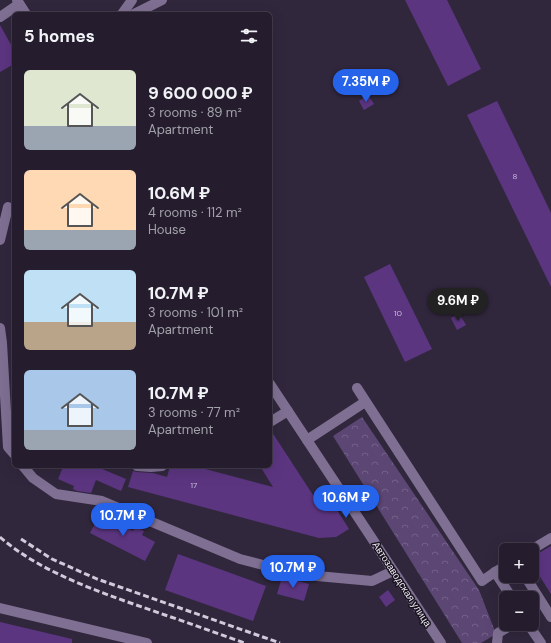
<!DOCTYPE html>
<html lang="en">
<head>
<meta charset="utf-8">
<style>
	body { margin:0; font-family:"DM Sans",sans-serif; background:#312a3a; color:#f1f3f6; height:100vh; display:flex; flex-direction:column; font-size:15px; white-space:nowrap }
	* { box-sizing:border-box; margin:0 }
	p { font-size:13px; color:#a3a2aa }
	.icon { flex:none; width:22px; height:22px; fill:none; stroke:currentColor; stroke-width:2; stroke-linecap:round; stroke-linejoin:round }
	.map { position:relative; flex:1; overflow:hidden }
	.panel { position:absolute; left:12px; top:12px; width:260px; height:456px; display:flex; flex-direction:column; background:#251d2e; border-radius:6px; box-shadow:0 4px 16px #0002,0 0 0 1px #423b4a }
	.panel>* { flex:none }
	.fabs { position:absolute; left:499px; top:543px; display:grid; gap:8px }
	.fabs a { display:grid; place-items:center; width:40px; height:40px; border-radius:6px; background:#251d2e; box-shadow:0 4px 16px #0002,0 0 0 1px #423b4a; font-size:20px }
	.price { position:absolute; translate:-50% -34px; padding:0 9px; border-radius:14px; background:#2563eb; color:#fff; font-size:13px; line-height:26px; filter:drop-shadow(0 1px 2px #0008) }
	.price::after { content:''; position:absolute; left:50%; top:24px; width:12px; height:9px; margin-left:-6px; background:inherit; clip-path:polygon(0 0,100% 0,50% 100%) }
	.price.on { background:#222; color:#fff }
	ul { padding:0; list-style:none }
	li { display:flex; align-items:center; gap:12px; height:100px; padding:0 12px }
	li span { display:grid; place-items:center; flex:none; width:112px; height:80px; border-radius:6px; color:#555 }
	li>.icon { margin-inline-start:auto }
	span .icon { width:48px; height:48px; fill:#fffc; stroke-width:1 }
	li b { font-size:17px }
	h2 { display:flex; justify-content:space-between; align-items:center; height:48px; padding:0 12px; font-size:17px }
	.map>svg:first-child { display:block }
	.forest { fill:url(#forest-crowns) }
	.building { fill:#5c3581 }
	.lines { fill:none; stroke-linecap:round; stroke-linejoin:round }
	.minor { stroke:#7f7093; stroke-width:10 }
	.rail { stroke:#d1cada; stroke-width:3; stroke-dasharray:6 3; stroke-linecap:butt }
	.labels { text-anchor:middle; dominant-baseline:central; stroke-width:3; stroke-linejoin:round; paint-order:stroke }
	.number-label { font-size:8px; fill:#cabcda }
	.street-label { font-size:10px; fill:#efe9f8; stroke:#17121c }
</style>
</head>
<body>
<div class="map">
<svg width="551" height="643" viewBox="0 0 551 643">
	<defs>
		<pattern id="forest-crowns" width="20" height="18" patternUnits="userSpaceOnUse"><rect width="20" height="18" fill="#5c4674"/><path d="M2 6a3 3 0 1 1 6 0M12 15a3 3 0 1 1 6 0" fill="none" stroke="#746189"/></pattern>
	</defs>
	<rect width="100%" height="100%" fill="#31273d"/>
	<path class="forest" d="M362,417L479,590L496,634L481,643H462L333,436Z"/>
	<g class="building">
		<path d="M405,0H447L481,69L448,86Z"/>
		<path d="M0,25L14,50V64L0,72Z"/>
		<path d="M368,95L374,104L364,110L359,101Z"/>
		<path d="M497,101L551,213V287L467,115Z"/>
		<path d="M390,264L432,349L405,362L364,277Z"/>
		<path d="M459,313L466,325L457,330L451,318Z"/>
		<path d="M270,429L322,509L332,502L349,529L336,537L319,538L128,487L133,471L137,472L153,473L167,477L170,466H194L273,487L260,466H270Z"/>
		<path d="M69,466H95L126,479L121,491L96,480L91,493L77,491L73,489L74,486L58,479L63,467L68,469Z"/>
		<path d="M100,514L133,531L135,527L144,531L142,535L155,542L145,561L90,533Z"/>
		<path d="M551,546V594L532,564V557Z"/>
		<path d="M178,554L266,586L253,621L165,590Z"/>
		<path d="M282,577L309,584L304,601L277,594Z"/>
		<path d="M388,590L395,600L386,607L379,597Z"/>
		<path d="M0,622L72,639V643H0Z"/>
	</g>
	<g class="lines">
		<g class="minor">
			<path d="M17,0L26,14"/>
			<path d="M122,14L132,0"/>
			<path d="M134,14L162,0"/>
			<path d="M0,17L19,4"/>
			<path d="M0,240L8,207"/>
			<path d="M0,328L2,343L8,447L14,454"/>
			<path d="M270,384L441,643"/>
			<path d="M357,388L482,581L495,572L512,598"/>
			<path d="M270,422L288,411"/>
			<path d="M307,440L365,402"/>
			<path d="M23,466L33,478L56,494L102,501L240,559L282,570L317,576L372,581L393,571"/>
			<path d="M137,466L151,467L162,466"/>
			<path d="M531,550L551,538"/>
			<path d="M495,572L506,566"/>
			<path d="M525,576L551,617"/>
			<path d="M0,608L147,643"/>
			<path d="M528,624L541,643"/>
			<path d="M497,643L498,633L513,624"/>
		</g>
		<g class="rail">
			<path d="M0,537C43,575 111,596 165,615C192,624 218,634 245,643"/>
			<path d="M21,539L52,559L97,579L280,643"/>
		</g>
	</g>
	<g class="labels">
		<g class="number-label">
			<text x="515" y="176">8</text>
			<text x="398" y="313">10</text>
			<text x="194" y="485">17</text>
		</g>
		<g class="street-label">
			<text transform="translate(402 584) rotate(57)">Автозаводская улица</text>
		</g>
	</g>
</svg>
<div class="fabs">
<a>+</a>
<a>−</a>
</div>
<b class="price" style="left:366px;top:103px">7.35M ₽</b>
<b class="price on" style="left:458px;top:322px">9.6M ₽</b>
<b class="price" style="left:346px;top:519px">10.6M ₽</b>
<b class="price" style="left:123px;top:537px">10.7M ₽</b>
<b class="price" style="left:293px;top:589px">10.7M ₽</b>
<section class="panel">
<h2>5 homes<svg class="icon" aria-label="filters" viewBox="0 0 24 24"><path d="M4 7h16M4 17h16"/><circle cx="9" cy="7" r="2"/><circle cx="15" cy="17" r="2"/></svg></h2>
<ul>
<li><span style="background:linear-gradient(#dfe7d0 70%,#9aa5b1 0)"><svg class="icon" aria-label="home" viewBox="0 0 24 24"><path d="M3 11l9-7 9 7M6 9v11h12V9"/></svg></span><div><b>9 600 000 ₽</b><p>3 rooms · 89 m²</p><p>Apartment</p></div></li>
<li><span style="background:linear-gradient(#ffd9b3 75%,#9aa5b1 0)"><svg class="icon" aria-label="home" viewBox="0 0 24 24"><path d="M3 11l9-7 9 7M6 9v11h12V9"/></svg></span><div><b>10.6M ₽</b><p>4 rooms · 112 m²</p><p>House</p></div></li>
<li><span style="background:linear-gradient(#bfe0f5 65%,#b9a48a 0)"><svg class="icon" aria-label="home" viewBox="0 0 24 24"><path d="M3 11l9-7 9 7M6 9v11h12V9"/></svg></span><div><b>10.7M ₽</b><p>3 rooms · 101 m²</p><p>Apartment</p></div></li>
<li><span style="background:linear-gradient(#a9c7e8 75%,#9aa5b1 0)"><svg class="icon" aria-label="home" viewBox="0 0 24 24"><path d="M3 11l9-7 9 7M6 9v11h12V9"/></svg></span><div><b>10.7M ₽</b><p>3 rooms · 77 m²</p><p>Apartment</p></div></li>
</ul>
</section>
</div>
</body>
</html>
